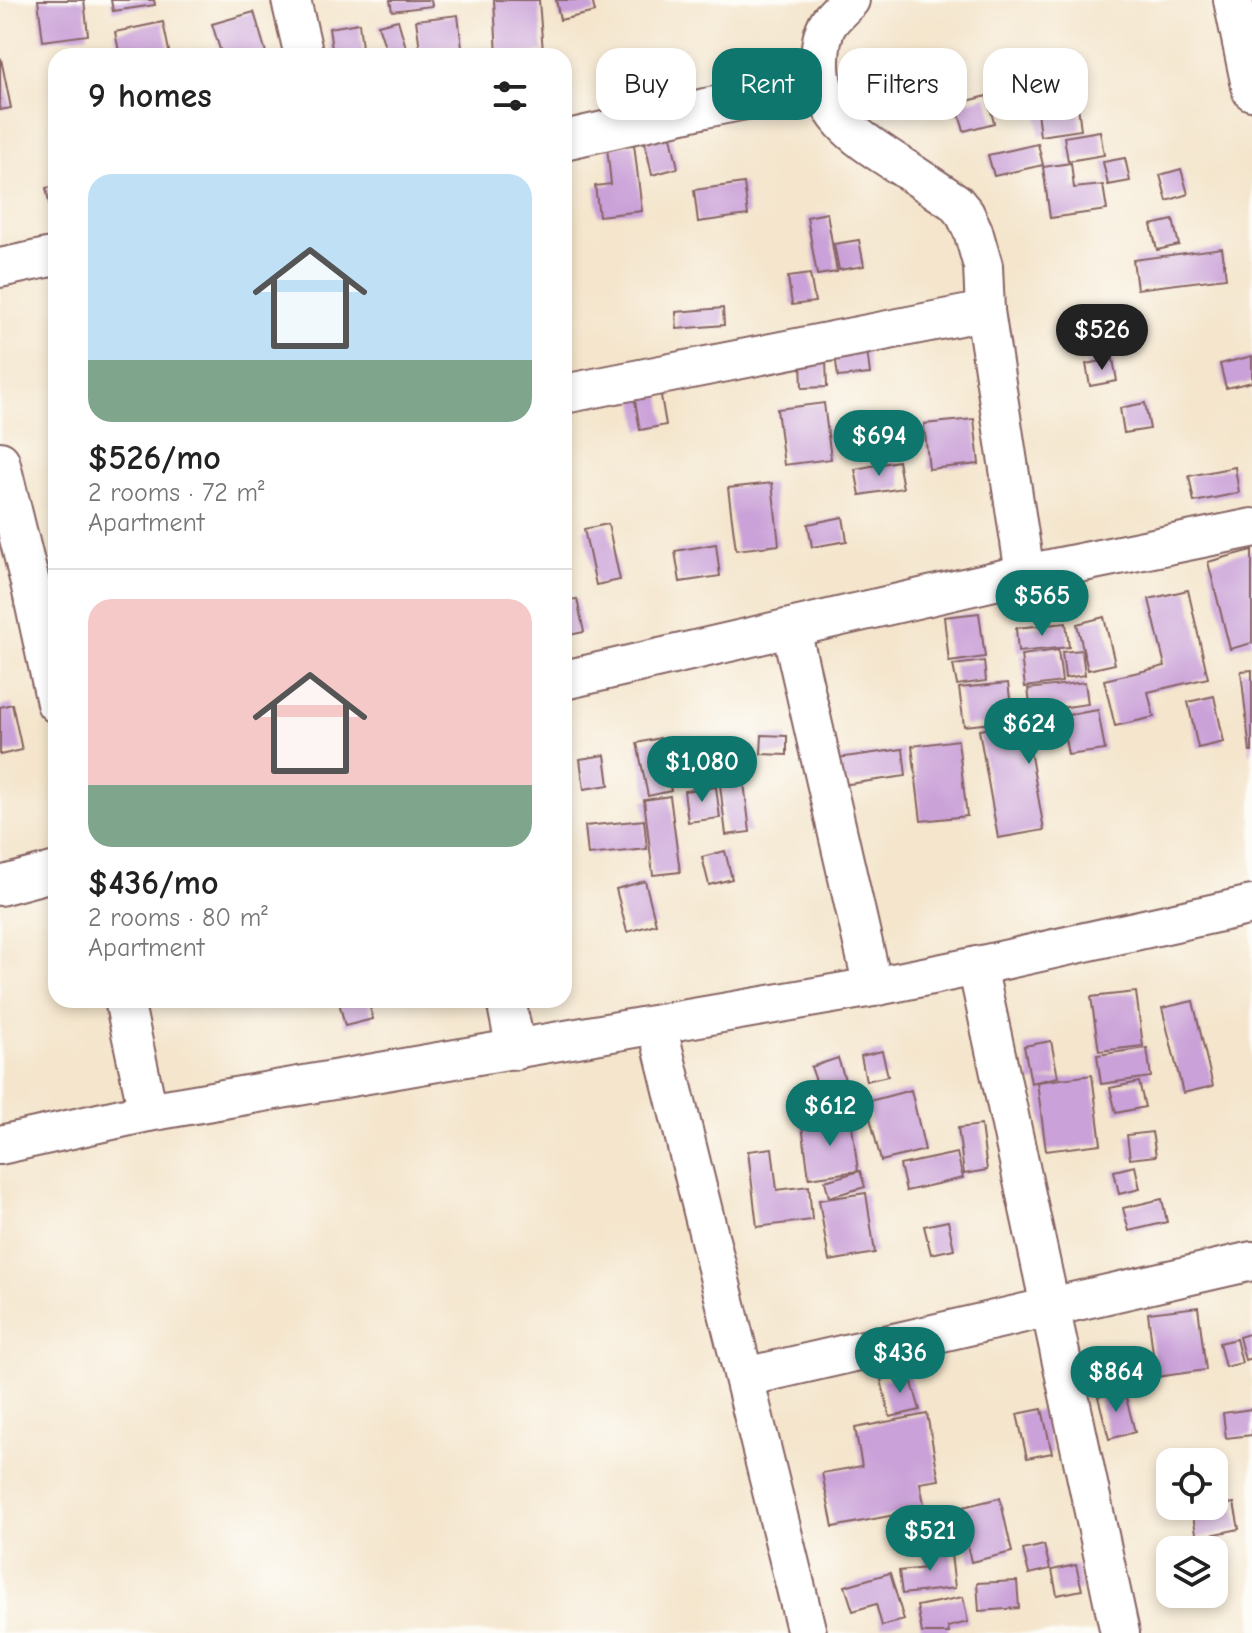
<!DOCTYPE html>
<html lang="en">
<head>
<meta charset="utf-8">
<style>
	body { margin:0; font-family:"Comic Neue",sans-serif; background:#f2f2f2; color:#222; height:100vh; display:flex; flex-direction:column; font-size:30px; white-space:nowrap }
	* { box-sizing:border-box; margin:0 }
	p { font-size:26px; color:#767676 }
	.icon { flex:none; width:44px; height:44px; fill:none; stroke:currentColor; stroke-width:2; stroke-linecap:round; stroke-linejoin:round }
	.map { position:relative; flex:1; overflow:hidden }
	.sheet { position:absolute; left:48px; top:48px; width:524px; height:960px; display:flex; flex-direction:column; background:#fff; border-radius:24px; box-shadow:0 4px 12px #0003 }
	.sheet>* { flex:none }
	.hud { position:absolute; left:596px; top:48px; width:536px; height:72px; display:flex; gap:16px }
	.controls { position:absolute; left:1156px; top:1448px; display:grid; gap:16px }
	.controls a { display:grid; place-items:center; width:72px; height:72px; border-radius:16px; background:#fff; box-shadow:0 4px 12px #0003; font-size:40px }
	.price { position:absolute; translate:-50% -68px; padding:0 18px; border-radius:28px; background:#0f766e; color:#fff; font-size:26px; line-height:52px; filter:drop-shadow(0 2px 4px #0008) }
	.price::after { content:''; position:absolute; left:50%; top:48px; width:24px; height:18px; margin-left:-12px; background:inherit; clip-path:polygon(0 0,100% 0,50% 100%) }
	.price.active { background:#222; color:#fff }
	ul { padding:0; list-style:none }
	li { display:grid; align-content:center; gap:16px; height:424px; padding:0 40px }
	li+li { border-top:2px solid #e0e0e0 }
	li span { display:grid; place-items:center; height:248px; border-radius:24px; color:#555 }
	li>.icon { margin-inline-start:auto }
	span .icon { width:144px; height:144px; fill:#fffc; stroke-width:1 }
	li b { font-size:34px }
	h2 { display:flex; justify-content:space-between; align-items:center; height:96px; padding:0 40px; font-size:34px }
	.pill { padding:0 28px; border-radius:24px; background:#fff; box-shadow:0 4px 12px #0003; font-size:28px; line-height:72px }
	.pill.active { background:#0f766e; color:#fff }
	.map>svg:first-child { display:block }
	.building { fill:#caa1d8 }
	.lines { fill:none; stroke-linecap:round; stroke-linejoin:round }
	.minor-casing { stroke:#866463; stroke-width:42 }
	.minor { stroke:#fff; stroke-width:38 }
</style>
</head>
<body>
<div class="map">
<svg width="1252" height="1633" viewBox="0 0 1252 1633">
	<rect width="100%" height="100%" fill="#fdfcf7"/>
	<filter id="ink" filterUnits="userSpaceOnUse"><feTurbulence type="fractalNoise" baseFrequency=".0125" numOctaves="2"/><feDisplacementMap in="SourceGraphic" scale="16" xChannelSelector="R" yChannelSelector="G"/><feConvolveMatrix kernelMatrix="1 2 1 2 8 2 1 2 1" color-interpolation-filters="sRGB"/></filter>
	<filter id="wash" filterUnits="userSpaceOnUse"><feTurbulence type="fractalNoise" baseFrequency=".006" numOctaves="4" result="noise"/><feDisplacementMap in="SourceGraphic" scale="32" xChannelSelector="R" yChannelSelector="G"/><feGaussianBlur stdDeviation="1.8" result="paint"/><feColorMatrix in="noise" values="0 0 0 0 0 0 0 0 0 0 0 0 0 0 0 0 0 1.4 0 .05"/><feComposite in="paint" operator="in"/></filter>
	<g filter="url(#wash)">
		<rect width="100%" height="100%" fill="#f4e5cc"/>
		<g id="blocks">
			<g class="building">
				<path d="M38,0H84L88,35L43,41Z"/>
				<path d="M111,0H154L155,5L113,11Z"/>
				<path d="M390,0H431L432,6L392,11Z"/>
				<path d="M494,0H539L543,52L497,56Z"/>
				<path d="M556,0H592L595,12L560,20Z"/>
				<path d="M254,12L267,56H222L212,24Z"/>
				<path d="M458,15L463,56H421L416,20Z"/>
				<path d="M398,20L407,51L388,56L378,25Z"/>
				<path d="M163,22L170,56H120L115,32Z"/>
				<path d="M359,23L363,56H333L329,28Z"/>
				<path d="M1,59L11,108L0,110V60Z"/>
				<path d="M1075,81L1081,130L1040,136L1034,86Z"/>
				<path d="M987,96L994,123L964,131L956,104Z"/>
				<path d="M1100,131L1104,155L1068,161L1064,137Z"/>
				<path d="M670,132L678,168L652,175L644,138Z"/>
				<path d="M634,144L642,211L599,216L595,186L611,184L607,147Z"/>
				<path d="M1038,144L1043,165L994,176L988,155Z"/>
				<path d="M1125,158L1130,181L1108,185L1103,162Z"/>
				<path d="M1071,163L1074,188L1103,185L1107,210L1050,218L1043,167Z"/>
				<path d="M1181,169L1188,194L1167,201L1160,175Z"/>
				<path d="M744,183L748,215L698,222L694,190Z"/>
				<path d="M56,186V215L52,216L46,188Z"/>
				<path d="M827,213L837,272L817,275L807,217Z"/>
				<path d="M1173,220L1179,245L1157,250L1151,225Z"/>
				<path d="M859,240L864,266L839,270L834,244Z"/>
				<path d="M1222,248L1226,278L1137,289L1133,260Z"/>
				<path d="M810,274L815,302L792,305L788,277Z"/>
				<path d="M723,308L724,325L677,329L676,312Z"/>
				<path d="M867,350L870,374L838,377L835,354Z"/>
				<path d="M1252,356V382L1226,388L1220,364Z"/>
				<path d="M1113,359L1117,381L1090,386L1086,364Z"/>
				<path d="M826,360L827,387L802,388L801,361Z"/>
				<path d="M660,390L666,425L640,430L634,395Z"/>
				<path d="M824,403L831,459L784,465L777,409Z"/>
				<path d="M1145,403L1150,429L1124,433L1120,408Z"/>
				<path d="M974,419L979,464L929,469L924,424Z"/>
				<path d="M868,421L876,448L852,456L844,428Z"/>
				<path d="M898,461L903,488L860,495L855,469Z"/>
				<path d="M1235,467L1239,493L1194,502L1189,476Z"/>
				<path d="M772,483L779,545L736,550L728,488Z"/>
				<path d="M843,517L847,541L812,547L808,524Z"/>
				<path d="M608,524L620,580L596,585L584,529Z"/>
				<path d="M716,544L720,576L680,582L675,551Z"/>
				<path d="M1252,550V643L1230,649L1208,562Z"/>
				<path d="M1188,590L1208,678L1148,692L1154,717L1115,726L1104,680L1165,666L1149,599Z"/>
				<path d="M577,599L584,632L564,636V601Z"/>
				<path d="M979,613L985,657L949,662L944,617Z"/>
				<path d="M1104,617L1115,664L1088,670L1077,624Z"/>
				<path d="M1066,623L1069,647L1018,652L1016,628Z"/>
				<path d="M1058,650L1062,682L1025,687L1021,655Z"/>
				<path d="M1082,650L1085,675L1065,678L1062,652Z"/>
				<path d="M984,661L986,681L957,685L953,665Z"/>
				<path d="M1252,670V752H1250L1241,671Z"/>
				<path d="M1085,682L1088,704L1031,712L1028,689Z"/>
				<path d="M1008,683L1013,721L964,726L959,688Z"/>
				<path d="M1214,696L1224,742L1198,748L1188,702Z"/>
				<path d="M12,704L22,750L0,755V707Z"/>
				<path d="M1098,710L1105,750L1068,755L1064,733L1028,739L1044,830L998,838L979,730Z"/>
				<path d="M762,735L787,736V755L761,754Z"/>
				<path d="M660,738L671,791L648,796L637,743Z"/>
				<path d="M958,740L967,816L921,821L912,746Z"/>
				<path d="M903,749L906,776L841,785L837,758Z"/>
				<path d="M605,755L609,785L584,789L580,759Z"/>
				<path d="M744,782L750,832L726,835L720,785Z"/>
				<path d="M716,787L720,818L688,822L684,791Z"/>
				<path d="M670,796L680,872L653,875L644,800Z"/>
				<path d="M644,820L647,849L588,855L585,826Z"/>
				<path d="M725,851L732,879L709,885L702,857Z"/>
				<path d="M645,881L656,924L627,932L616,889Z"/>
				<path d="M1136,992L1143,1046L1099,1051L1091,997Z"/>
				<path d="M346,1000H368L373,1019L345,1026L339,1002Z"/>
				<path d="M1193,1001L1213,1086L1183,1093L1162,1008Z"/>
				<path d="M1051,1041L1058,1077L1031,1083L1024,1046Z"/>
				<path d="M1147,1048L1151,1077L1101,1084L1097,1055Z"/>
				<path d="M882,1051L888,1076L866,1081L861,1056Z"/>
				<path d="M838,1058L847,1086L821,1095L811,1067Z"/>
				<path d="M1092,1075L1101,1144L1046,1151L1037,1082Z"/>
				<path d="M1139,1082L1145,1107L1116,1113L1110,1088Z"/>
				<path d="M911,1090L925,1150L881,1161L866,1102Z"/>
				<path d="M851,1118L858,1171L809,1178L802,1125Z"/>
				<path d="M981,1125L987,1170L964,1174L958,1128Z"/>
				<path d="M1152,1132L1156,1156L1130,1159L1127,1135Z"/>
				<path d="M772,1148L777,1190L809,1186L812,1220L757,1227L748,1151Z"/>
				<path d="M957,1153L963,1178L906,1191L900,1165Z"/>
				<path d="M1135,1166L1140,1189L1119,1194L1114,1171Z"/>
				<path d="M860,1171L865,1187L829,1197L825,1181Z"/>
				<path d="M866,1193L875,1253L829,1261L819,1200Z"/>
				<path d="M1162,1199L1167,1222L1129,1231L1123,1208Z"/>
				<path d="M948,1221L954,1249L931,1254L924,1226Z"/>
				<path d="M1198,1307L1206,1370L1156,1377L1148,1313Z"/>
				<path d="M1252,1333V1358L1245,1360L1239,1337Z"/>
				<path d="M1236,1339L1242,1363L1225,1367L1219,1343Z"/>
				<path d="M909,1372L920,1410L890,1417L881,1380Z"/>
				<path d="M1124,1390L1135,1432L1109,1439L1098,1397Z"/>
				<path d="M1042,1409L1052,1453L1027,1458L1017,1414Z"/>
				<path d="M1252,1409V1435L1226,1438L1223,1413Z"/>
				<path d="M927,1414L939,1480L920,1483L925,1509L833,1527L822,1473L862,1466L855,1428Z"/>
				<path d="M1000,1498L1012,1552L971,1562L959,1508Z"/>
				<path d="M1234,1503L1239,1529L1197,1538L1192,1511Z"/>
				<path d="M954,1520L959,1540L902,1553L897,1533Z"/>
				<path d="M1044,1545L1050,1569L1029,1574L1023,1550Z"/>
				<path d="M950,1546L955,1588L902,1594L899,1571L926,1568L923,1549Z"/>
				<path d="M1076,1565L1082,1590L1057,1595L1052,1570Z"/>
				<path d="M890,1573L904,1620L882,1626L876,1604L853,1611L845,1586Z"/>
				<path d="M1017,1581L1019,1608L979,1611L977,1583Z"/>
				<path d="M963,1597L968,1622L948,1627L949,1633H922L917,1606Z"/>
			</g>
		</g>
	</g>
	<g filter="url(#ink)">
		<use href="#blocks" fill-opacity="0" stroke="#866463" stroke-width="2"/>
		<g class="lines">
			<g class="minor-casing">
				<g id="minor">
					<path d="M291,0L304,56"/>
					<path d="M850,0C843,7 835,14 829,22C821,34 820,50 820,64C820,114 856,137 893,161C914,175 934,188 955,202L965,214L973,231L983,266L985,311L1025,574"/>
					<path d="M1233,0L1252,91"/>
					<path d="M564,140L705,108L822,85"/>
					<path d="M0,268L56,256"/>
					<path d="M564,394L985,311"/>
					<path d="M0,461L31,587L56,703"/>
					<path d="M791,629L873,987"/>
					<path d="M564,680L1025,574L1252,528"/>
					<path d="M0,886L56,871"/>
					<path d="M977,966L1120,1633"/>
					<path d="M124,1000L148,1112"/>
					<path d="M506,1000L516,1050"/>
					<path d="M657,1025L807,1633"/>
					<path d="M0,1145L148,1112L873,987L977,966L1252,905"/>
					<path d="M745,1377L1252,1261"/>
				</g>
			</g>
			<use href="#minor" class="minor"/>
		</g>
	</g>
</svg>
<div class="controls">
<a><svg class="icon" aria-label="locate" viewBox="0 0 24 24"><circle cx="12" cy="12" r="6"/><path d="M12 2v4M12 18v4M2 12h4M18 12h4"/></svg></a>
<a><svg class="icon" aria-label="layers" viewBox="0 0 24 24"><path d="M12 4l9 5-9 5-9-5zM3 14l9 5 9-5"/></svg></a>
</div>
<b class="price active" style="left:1102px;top:372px">$526</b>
<b class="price" style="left:879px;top:478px">$694</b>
<b class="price" style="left:1042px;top:638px">$565</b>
<b class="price" style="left:1029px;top:766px">$624</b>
<b class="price" style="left:702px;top:804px">$1,080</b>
<b class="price" style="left:830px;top:1148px">$612</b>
<b class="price" style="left:900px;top:1395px">$436</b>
<b class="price" style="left:1116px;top:1414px">$864</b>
<b class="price" style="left:930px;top:1573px">$521</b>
<div class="hud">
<a class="pill">Buy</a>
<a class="pill active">Rent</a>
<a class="pill">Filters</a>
<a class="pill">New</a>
</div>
<section class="sheet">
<h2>9 homes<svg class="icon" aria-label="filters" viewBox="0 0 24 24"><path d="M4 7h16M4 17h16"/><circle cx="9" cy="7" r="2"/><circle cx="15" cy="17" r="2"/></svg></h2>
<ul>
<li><span style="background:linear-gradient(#bfe0f5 75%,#7fa58c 0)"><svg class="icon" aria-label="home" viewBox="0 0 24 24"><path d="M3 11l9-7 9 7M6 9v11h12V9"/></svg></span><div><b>$526/mo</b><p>2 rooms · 72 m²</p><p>Apartment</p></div></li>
<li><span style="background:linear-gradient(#f6c9c9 75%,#7fa58c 0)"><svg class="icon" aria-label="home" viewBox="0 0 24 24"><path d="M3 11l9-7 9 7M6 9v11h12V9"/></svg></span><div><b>$436/mo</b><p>2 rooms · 80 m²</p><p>Apartment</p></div></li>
</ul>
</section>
</div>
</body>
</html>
